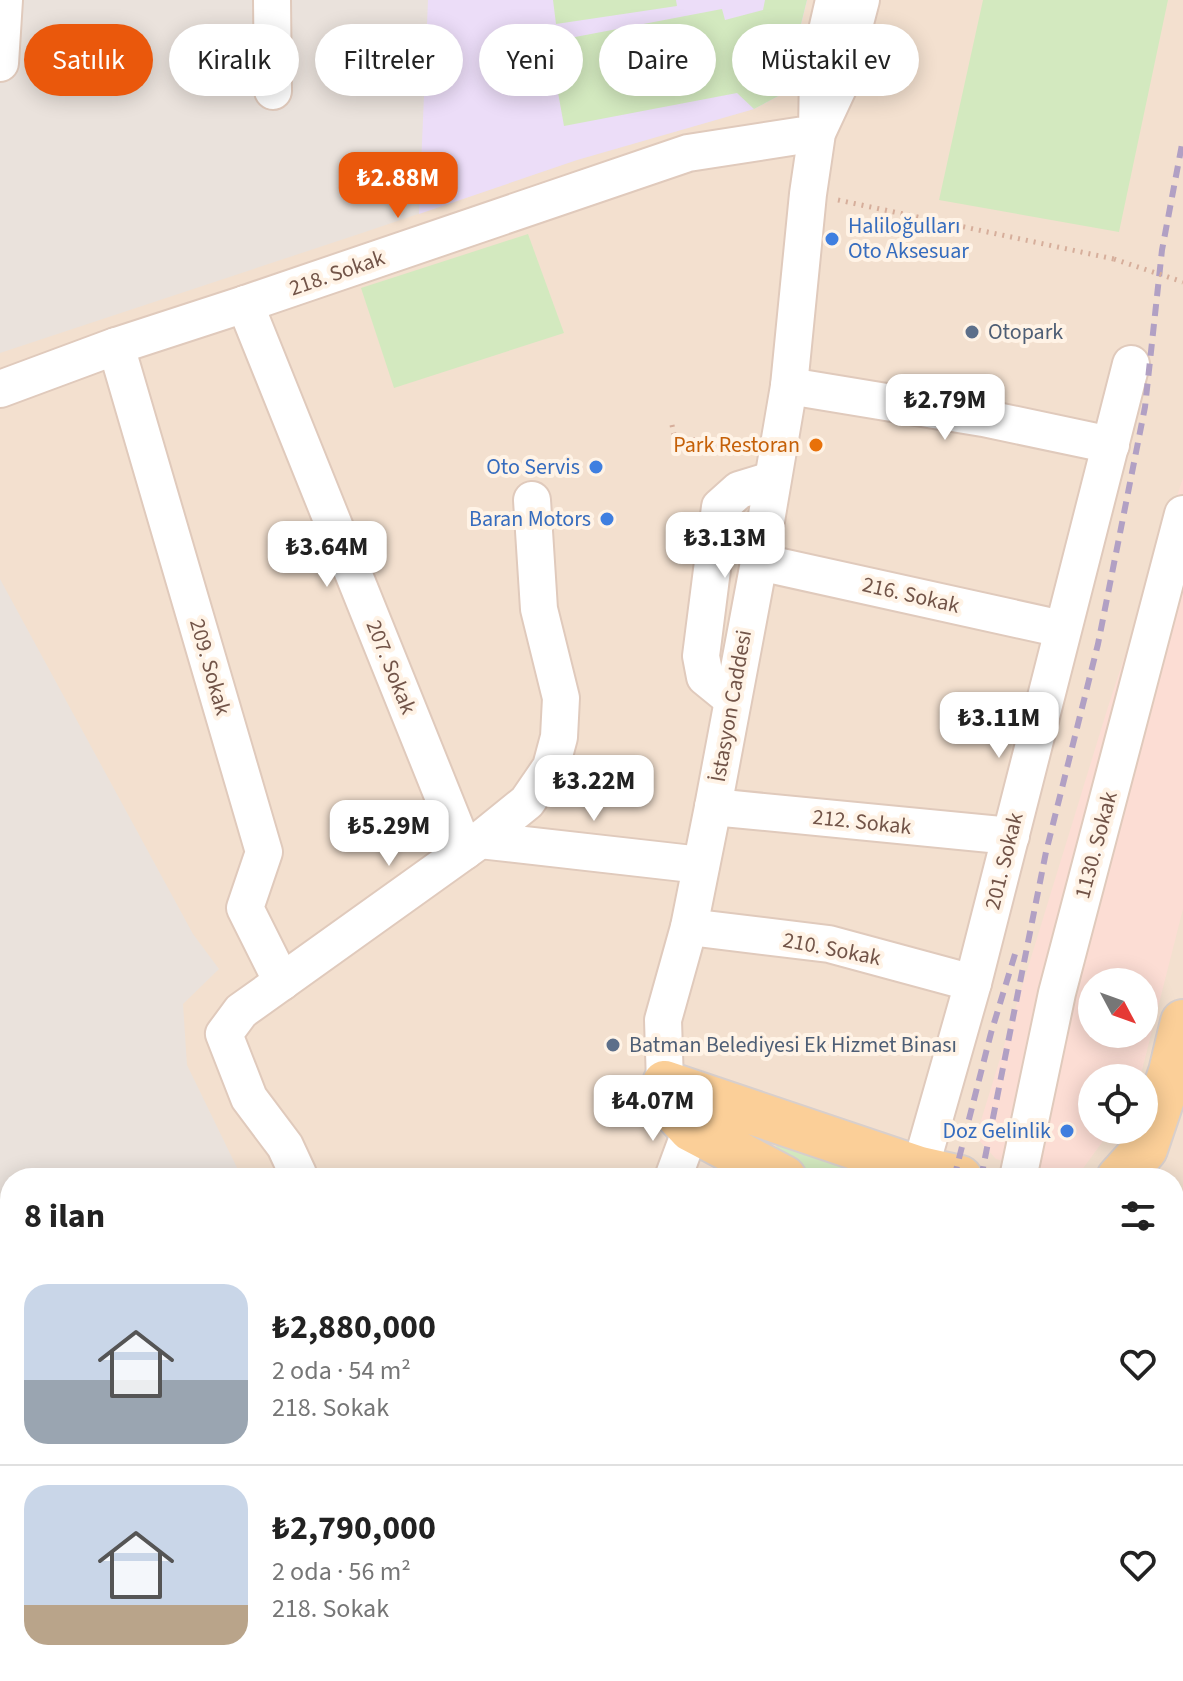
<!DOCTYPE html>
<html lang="tr">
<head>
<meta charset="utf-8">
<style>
	body { margin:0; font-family:"Source Sans 3",sans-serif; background:#f6f6f6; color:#222; height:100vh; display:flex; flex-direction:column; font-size:30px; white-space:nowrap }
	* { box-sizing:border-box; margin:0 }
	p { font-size:26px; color:#767676 }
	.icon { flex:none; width:44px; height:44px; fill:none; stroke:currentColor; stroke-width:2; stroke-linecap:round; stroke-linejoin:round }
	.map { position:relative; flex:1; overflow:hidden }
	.sheet { position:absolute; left:0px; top:1168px; width:1184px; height:514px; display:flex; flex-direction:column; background:#fff; border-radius:32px 32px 0 0; box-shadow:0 4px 20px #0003 }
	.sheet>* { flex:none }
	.top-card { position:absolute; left:24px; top:24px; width:1136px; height:72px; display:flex; gap:16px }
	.needle { width:52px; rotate:131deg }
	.tools { position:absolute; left:1078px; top:968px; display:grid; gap:16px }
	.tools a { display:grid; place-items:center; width:80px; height:80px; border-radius:50%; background:#fff; box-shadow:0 4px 20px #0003; font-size:40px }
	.price { position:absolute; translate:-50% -68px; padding:0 18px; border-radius:16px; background:#fff; color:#222; font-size:26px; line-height:52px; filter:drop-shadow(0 2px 4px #0008) }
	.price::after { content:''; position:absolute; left:50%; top:48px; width:24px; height:18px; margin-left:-12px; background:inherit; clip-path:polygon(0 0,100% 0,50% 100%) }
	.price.on { background:#ea580c; color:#fff }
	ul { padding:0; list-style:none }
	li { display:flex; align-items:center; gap:24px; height:200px; padding:0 24px }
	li+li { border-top:2px solid #e0e0e0 }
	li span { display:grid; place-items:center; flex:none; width:224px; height:160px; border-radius:24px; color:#555 }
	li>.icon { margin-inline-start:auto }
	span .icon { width:96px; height:96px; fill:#fffc; stroke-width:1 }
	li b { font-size:34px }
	h2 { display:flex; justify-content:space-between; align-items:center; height:96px; padding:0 24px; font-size:34px }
	.tag { padding:0 28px; border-radius:36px; background:#fff; box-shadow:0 4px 20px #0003; font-size:28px; line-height:72px }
	.tag.on { background:#ea580c; color:#fff }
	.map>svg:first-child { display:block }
	.residential { fill:#f3e0cf; fill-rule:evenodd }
	.commercial { fill:#fcddd4; fill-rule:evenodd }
	.industrial { fill:#eae2dc }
	.education { fill:#ecddf8 }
	.green { fill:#d3e9bf }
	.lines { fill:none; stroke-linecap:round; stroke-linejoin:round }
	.minor-casing { stroke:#e0cabc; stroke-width:40 }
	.major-casing { stroke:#d8cfcc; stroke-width:48 }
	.path { stroke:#d6ae9b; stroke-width:5; stroke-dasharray:2 6; stroke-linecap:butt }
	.minor { stroke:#fff; stroke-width:36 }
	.major { stroke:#fbcf98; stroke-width:44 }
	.rail { stroke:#b1a0c4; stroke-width:6; stroke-dasharray:12 8; stroke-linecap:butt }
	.path-bridge { stroke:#d6ae9b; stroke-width:5; stroke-dasharray:2 6; stroke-linecap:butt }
	.shop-dot { fill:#3f7fe0; stroke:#fff3e6; stroke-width:3 }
	.service-dot { fill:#5c6f8a; stroke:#fff3e6; stroke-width:3 }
	.food-dot { fill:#e8710a; stroke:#fff3e6; stroke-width:3 }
	.labels { text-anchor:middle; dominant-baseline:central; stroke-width:8; stroke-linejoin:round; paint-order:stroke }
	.shop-label { font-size:22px; fill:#366cbe; stroke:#fff3e6; text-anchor:end }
	.street-label { font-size:22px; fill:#725448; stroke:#fff3e6 }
	.service-label { font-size:22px; fill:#4e5e75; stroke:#fff3e6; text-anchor:start }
	.food-label { font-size:22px; fill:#c56008; stroke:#fff3e6; text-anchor:end }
</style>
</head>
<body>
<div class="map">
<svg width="1183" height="1681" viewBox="0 0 1183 1681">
	<rect width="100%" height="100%" fill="#fcefe0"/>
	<path class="residential" d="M0,0H1183V1681H0ZM1092,982H1144V1034H1092ZM1092,1078H1144V1130H1092ZM10,1178H1174V1672H10Z"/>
	<path class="commercial" d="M1183,478V909L1140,1078H1092V1130H1111L1076,1178H1067L996,1159L976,1137L1107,710ZM1092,982H1144V1034H1092Z"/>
	<g class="industrial">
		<path d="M0,0H807L784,93L754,109L577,160L365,232L0,353Z"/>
		<path d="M0,579L193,934L219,969L183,1004L187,1065L242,1178H10V1672H363L405,1681H0Z"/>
	</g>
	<path class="education" d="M428,0H807L784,93L754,109L577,160L419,214Z"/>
	<g class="green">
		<path d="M553,0H676L677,6L556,24Z"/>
		<path d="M765,0H807L784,93L754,109L737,93L564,126L549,42L722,9L725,20L763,10Z"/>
		<path d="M983,0H1168L1119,232L939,200Z"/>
		<path d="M528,234L564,333L394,388L361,288Z"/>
		<path d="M781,1141L897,1178H815L778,1161L775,1154V1148Z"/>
		<path d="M1183,1580V1609L1174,1617V1588Z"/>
	</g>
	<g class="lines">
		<g class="minor-casing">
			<g id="minor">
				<path d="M272,0L273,91"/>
				<path d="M0,63L4,0"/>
				<path d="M245,304L465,851"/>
				<path d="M116,346L264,852L245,908L282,982"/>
				<path d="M789,386L983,418L1111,445"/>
				<path d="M0,389L116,346L245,304L688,153L817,133L818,70L834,0"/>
				<path d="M759,562L1062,629"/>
				<path d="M732,699L705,677L701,656L720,507L739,490L772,480"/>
				<path d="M713,807L1011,836"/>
				<path d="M480,840L701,865"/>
				<path d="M689,927L829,944L973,983"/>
				<path d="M665,1083L663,1020L689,927L713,807L759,562L789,386L808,194L817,133L838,88L861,0"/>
				<path d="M920,1169L973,983L1131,364"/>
				<path d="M298,1174L285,1146L249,1098L224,1034L241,1011L480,840L527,802L551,767L559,737L561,698L539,609L532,500"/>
				<path d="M673,1178L691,1129L702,1106"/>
				<path d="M1018,1178L1057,993L1183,514"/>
			</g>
		</g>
		<g class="major-casing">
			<g id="major">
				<path d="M784,1178L691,1129L667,1103L665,1083L920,1169L960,1178"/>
				<path d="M1119,1178L1145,1149L1171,1072L1183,1022"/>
				<path d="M1174,1374L1183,1387"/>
				<path d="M1174,1435L1177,1431L1183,1428"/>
				<path d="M1174,1470L1180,1481"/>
				<path d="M909,1681L911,1672"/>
				<path d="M949,1681L952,1672"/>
			</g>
		</g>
		<g class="path">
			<path d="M838,200L1114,259"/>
			<path d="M672,425L675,439L750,441"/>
		</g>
		<use href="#minor" class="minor"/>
		<use href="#major" class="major"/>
		<g class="rail">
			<path d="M954,1178L991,1033L1016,951"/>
			<path d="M981,1178L1046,852L1098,644L1145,407L1162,250L1183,139"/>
			<path d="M836,1681L838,1672"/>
			<path d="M859,1681L861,1672"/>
		</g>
		<path class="path-bridge" d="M1114,259L1183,282"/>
	</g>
	<g class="shop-dot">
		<circle cx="832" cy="239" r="8"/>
		<circle cx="596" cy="467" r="8"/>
		<circle cx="607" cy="519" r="8"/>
		<circle cx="1067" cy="1131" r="8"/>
	</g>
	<g class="service-dot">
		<circle cx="972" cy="332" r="8"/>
		<circle cx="613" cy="1045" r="8"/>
	</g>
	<circle class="food-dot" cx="816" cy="445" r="8"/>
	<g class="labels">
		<g class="shop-label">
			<text x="848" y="226" text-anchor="start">Haliloğulları<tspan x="848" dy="25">Oto Aksesuar</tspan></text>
			<text x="580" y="467">Oto Servis</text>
			<text x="591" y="519">Baran Motors</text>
			<text x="1051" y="1131">Doz Gelinlik</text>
		</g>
		<g class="street-label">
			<text transform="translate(337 273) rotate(-19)">218. Sokak</text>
			<text transform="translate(911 595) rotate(13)">216. Sokak</text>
			<text transform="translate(210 667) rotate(74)">209. Sokak</text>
			<text transform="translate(391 667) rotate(68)">207. Sokak</text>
			<text transform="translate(731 706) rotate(-80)">İstasyon Caddesi</text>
			<text transform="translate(862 822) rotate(6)">212. Sokak</text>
			<text transform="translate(1096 845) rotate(-75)">1130. Sokak</text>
			<text transform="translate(1004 861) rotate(-76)">201. Sokak</text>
			<text transform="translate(832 949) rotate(11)">210. Sokak</text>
		</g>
		<g class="service-label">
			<text x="988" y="332">Otopark</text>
			<text x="629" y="1045">Batman Belediyesi Ek Hizmet Binası</text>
		</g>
		<g class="food-label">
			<text x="800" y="445">Park Restoran</text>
		</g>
	</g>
</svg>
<div class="tools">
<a><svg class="needle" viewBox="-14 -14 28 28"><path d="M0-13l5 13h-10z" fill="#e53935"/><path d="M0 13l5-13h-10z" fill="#767676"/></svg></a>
<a><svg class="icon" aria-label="locate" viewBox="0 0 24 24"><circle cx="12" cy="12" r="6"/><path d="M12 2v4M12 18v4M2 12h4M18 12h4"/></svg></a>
</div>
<b class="price on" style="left:398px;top:220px">₺2.88M</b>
<b class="price" style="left:945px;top:442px">₺2.79M</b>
<b class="price" style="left:725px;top:580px">₺3.13M</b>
<b class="price" style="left:327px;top:589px">₺3.64M</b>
<b class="price" style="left:999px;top:760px">₺3.11M</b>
<b class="price" style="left:594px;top:823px">₺3.22M</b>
<b class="price" style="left:389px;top:868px">₺5.29M</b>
<b class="price" style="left:653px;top:1143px">₺4.07M</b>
<div class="top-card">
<a class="tag on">Satılık</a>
<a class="tag">Kiralık</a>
<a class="tag">Filtreler</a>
<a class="tag">Yeni</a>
<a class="tag">Daire</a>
<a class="tag">Müstakil ev</a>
</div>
<section class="sheet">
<h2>8 ilan<svg class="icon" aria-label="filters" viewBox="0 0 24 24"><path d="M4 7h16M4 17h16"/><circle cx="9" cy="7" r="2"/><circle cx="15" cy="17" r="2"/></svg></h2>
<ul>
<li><span style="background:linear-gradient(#c9d6e8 60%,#9aa5b1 0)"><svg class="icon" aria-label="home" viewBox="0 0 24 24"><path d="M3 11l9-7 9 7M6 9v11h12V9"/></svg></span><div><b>₺2,880,000</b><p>2 oda · 54 m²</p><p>218. Sokak</p></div><svg class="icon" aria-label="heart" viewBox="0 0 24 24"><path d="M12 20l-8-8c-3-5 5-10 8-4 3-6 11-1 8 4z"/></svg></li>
<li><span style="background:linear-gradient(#c9d6e8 75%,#b9a48a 0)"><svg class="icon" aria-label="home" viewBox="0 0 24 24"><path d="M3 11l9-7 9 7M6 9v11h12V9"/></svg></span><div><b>₺2,790,000</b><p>2 oda · 56 m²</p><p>218. Sokak</p></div><svg class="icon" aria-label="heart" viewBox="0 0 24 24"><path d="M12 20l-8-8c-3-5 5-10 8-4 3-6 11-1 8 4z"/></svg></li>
</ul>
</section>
</div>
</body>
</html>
